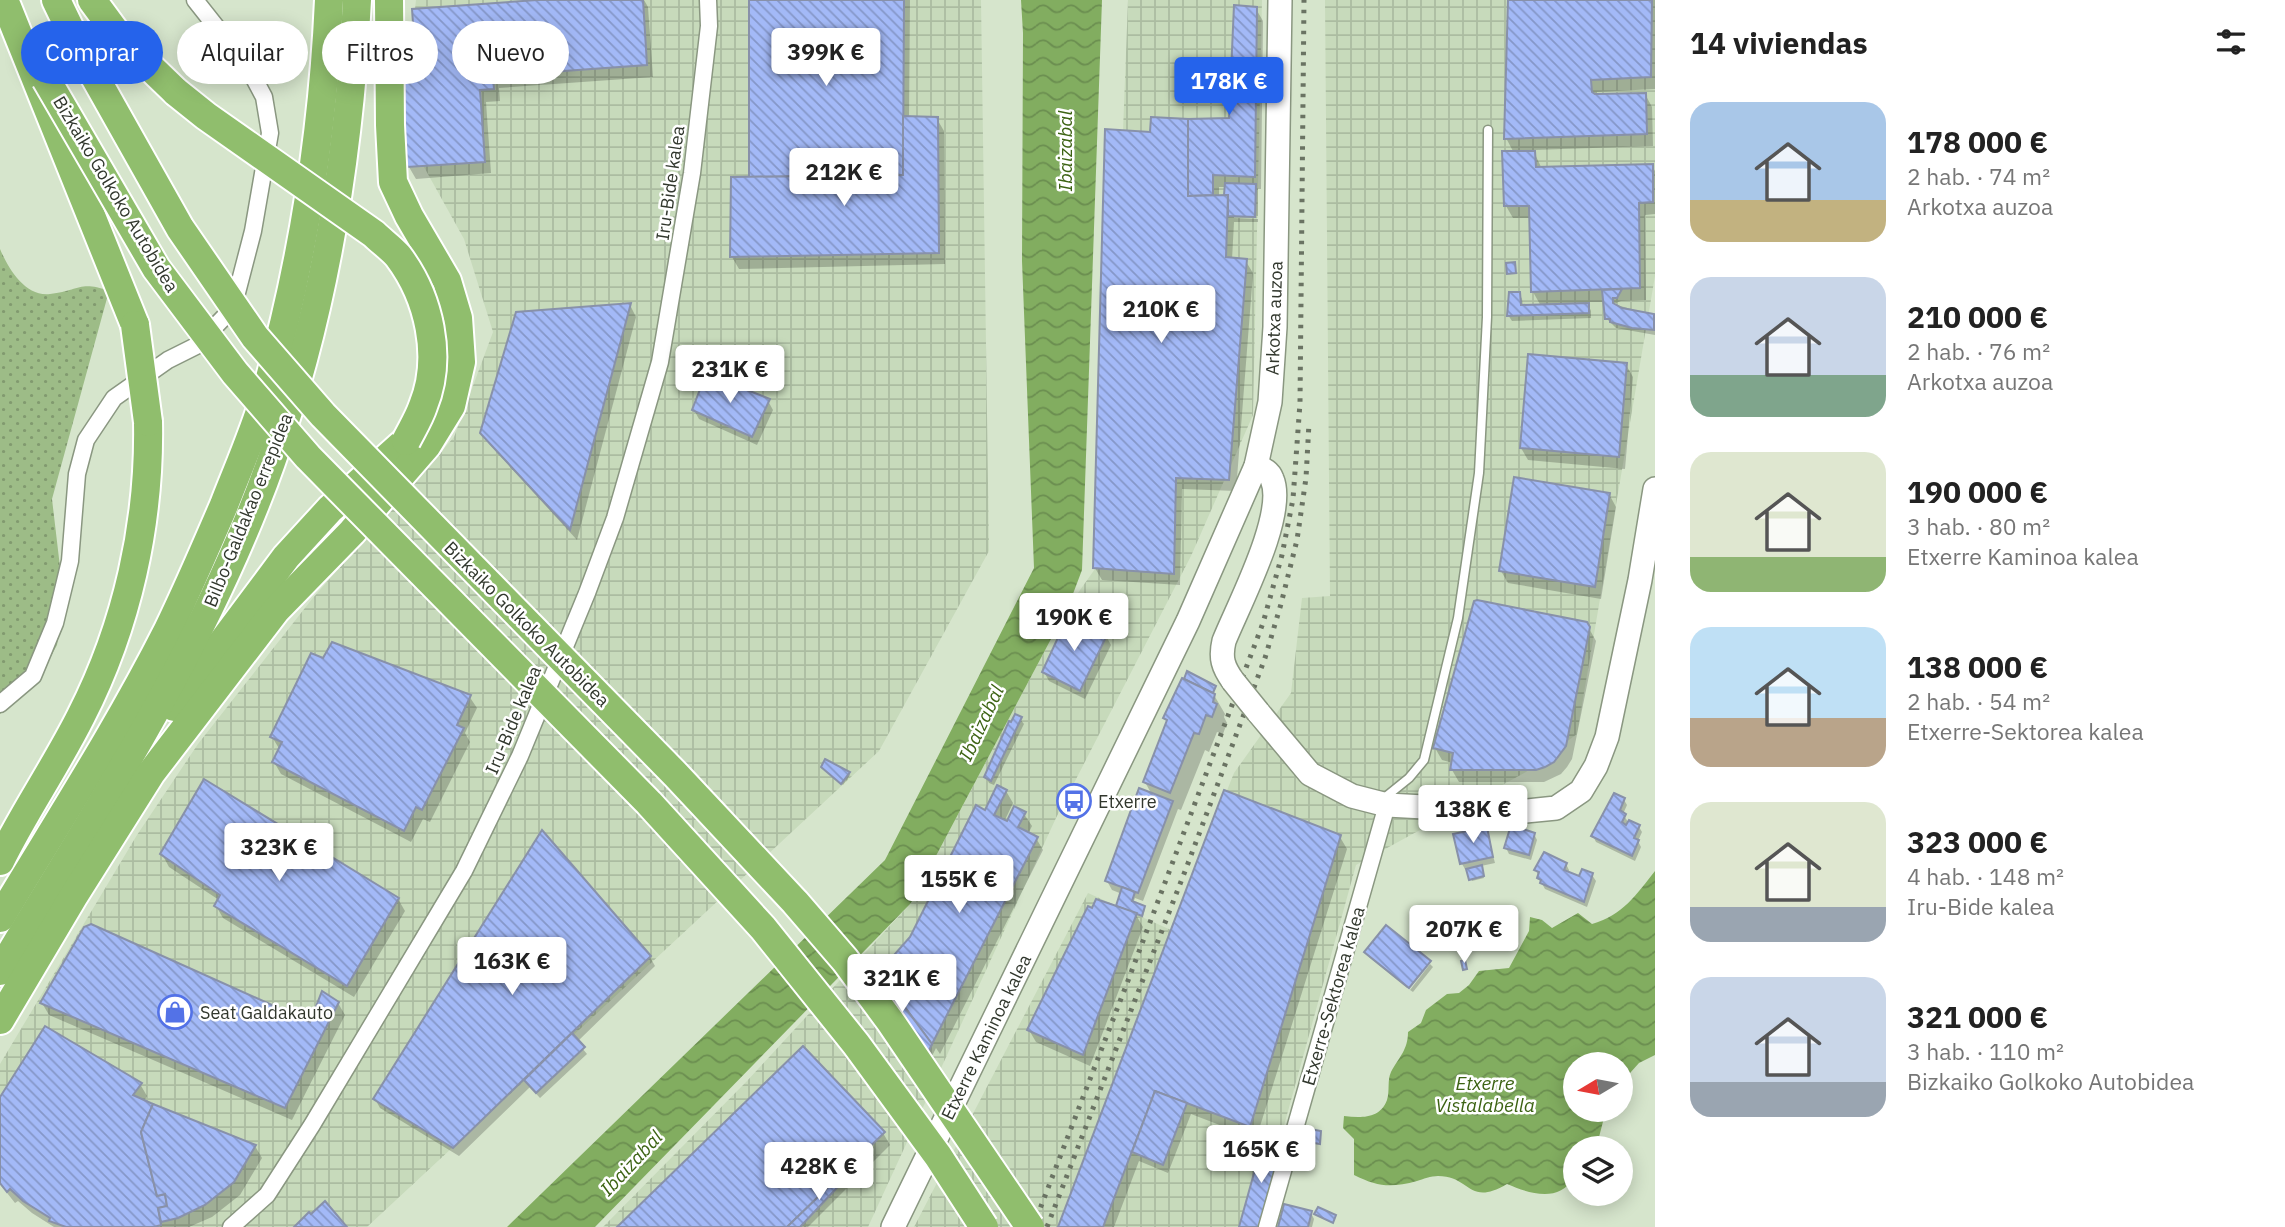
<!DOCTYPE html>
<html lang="es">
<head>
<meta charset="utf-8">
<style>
	body { margin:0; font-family:"IBM Plex Sans",sans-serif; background:#f2f2f2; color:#222; height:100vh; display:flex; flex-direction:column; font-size:26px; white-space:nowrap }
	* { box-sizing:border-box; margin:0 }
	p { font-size:23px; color:#767676 }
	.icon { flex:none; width:38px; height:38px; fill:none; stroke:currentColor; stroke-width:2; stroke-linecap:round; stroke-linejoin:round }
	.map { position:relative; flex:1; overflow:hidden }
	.drawer { display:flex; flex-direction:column; background:#fff; width:630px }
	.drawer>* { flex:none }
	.guide { position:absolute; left:21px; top:21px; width:665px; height:63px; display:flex; gap:14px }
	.needle { width:46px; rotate:260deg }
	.fabs { position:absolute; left:1563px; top:1052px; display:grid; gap:14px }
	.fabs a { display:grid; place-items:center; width:70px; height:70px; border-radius:50%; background:#fff; box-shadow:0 4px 18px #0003; font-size:35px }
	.price { position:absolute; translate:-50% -60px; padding:0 16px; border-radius:7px; background:#fff; color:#222; font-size:23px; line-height:46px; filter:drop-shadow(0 2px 4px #0008) }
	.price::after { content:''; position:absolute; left:50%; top:42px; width:21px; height:16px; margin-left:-10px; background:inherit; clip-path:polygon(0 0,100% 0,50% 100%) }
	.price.on { background:#2563eb; color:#fff }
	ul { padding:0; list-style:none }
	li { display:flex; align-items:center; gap:21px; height:175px; padding:0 35px }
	li span { display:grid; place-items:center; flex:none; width:196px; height:140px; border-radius:21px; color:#555 }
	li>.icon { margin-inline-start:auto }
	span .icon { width:84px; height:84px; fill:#fffc; stroke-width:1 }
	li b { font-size:30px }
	h2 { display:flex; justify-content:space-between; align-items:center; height:84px; padding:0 35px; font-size:30px }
	.tag { padding:0 24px; border-radius:32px; background:#fff; box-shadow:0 4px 18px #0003; font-size:24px; line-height:63px }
	.tag.on { background:#2563eb; color:#fff }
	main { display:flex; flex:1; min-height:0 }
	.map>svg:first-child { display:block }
	.industrial { fill:url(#industrial-grid) }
	.grass { fill:url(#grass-dots) }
	.water { fill:url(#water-waves) }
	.shadow { fill:#0003; fill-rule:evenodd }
	.building { fill:url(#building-back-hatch); stroke:#8891a9; stroke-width:2 }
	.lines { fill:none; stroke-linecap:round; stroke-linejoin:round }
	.lane-casing { stroke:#8a9781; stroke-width:11 }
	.street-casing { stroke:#8a9781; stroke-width:19 }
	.secondary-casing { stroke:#8a9781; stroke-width:26 }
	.highway-casing { stroke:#fff; stroke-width:32 }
	.lane { stroke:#fff; stroke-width:8 }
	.street { stroke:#fff; stroke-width:16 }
	.secondary { stroke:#fff; stroke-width:23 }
	.highway { stroke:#90be6d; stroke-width:28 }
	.rail { stroke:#6a7363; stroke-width:5; stroke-dasharray:3.5 7; stroke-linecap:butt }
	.secondary-bridge-casing { stroke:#8a9781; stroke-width:26; stroke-linecap:butt }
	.highway-bridge-casing { stroke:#fff; stroke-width:32; stroke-linecap:butt }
	.secondary-bridge { stroke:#fff; stroke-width:23 }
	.highway-bridge { stroke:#90be6d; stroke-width:28 }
	.labels { text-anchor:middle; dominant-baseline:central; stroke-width:5; stroke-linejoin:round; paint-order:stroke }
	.street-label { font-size:18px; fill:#31372d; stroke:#fff }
	.poi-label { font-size:18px; fill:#31372d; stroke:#fff; text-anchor:start }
	.water-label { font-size:19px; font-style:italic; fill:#3c6313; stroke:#fff }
</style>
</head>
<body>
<main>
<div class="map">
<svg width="1655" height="1227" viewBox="0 0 1655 1227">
	<defs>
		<pattern id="industrial-grid" width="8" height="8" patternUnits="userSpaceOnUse" patternTransform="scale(1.75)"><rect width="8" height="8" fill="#c7dabb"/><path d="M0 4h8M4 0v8" fill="none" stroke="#abbca1"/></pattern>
		<pattern id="grass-dots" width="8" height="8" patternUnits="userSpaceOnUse" patternTransform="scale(1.75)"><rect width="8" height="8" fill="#9dbc87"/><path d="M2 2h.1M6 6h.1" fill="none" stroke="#819a6f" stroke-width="1.8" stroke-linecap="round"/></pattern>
		<pattern id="water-waves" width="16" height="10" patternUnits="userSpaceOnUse" patternTransform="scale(1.75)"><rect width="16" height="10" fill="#82ad60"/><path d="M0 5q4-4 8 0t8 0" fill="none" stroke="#6b8e50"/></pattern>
		<pattern id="building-back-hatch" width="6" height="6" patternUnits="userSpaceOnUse" patternTransform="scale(1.75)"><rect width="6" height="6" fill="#a3b9f7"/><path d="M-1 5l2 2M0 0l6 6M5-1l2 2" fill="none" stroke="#8597c8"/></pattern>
	</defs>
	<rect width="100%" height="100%" fill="#d6e5cc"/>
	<g class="industrial">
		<path d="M416,0H981L989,551L879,751L367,1227H99L0,1149V1064L137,835L198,744L312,599L454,437L493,332L464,239L414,149L410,53Z"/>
		<path d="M1128,0H1262L1253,415L1191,556L1056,818L868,1227H603L747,1081L911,903L1068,607L1107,552Z"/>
		<path d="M1325,0H1655V276L1577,734L1526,772L1356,865L1256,1227H914L1088,893L1171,930L1234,773L1291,693L1302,598L1330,596Z"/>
	</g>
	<path class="grass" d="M0,249C8,268 25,297 50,294C78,291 80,280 109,291L52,499L64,601L57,645L38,680L0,714Z"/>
	<g class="water">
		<path d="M1021,0H1102L1082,570L1068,607L911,903L595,1227H507L885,860L1034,568L1022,261L1023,33Z"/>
		<path d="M1655,871V1055L1639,1063L1621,1083L1620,1064H1575V1110H1606L1598,1141L1593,1148H1575C1575,1156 1577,1169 1574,1177C1559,1204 1528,1193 1507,1184C1468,1207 1471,1176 1438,1176C1431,1176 1423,1179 1417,1181C1391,1188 1378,1187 1354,1175V1139L1343,1128L1344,1116C1361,1118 1380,1119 1387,1100C1390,1091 1387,1080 1391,1072C1399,1057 1408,1050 1408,1032L1421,1023L1426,1010L1447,994L1459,993L1469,985L1479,971L1509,968L1529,931L1530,917L1542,920L1552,928L1578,913L1592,924C1622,916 1637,894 1655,871Z"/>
	</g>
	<g class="shadow">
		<path d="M565,0H644L648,7L653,77L499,88L500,101L486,102L491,173L416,179L409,167L407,80L413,64Z"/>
		<path d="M751,0H910L909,118L937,119L944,131L945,264L739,269L732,257L751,179Z"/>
		<path d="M1510,0H1655V89L1597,92V96L1645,94L1652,107L1653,146L1533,150L1542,169L1652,166L1655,171V214L1645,215L1646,300L1621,301L1613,304L1653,315L1655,320V335L1616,328L1607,319L1605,302H1587L1591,311V318L1512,321L1508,315L1519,293L1522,299L1523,307L1541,306L1533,292L1531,218H1513L1506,206L1514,153L1506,138Z"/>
		<path d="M1256,9L1263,21L1261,189H1258V216L1234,215V218L1258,219V222H1234L1232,260H1245L1253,273L1236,491L1182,489L1180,585L1102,580L1095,568L1152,134L1231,120ZM1219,187H1226V196L1219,197Z"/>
		<path d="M630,305L636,317L577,540L490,445L482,433Z"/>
		<path d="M1626,365L1633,377L1625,469L1528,460L1521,448Z"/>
		<path d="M768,401L773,410L757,445L699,419L694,410Z"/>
		<path d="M1609,494L1616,507L1601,599L1508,583L1501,571Z"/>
		<path d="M1586,623L1596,641L1572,759L1567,767L1561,774L1544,782H1459L1452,770L1453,763L1442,760L1435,748Z"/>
		<path d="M1106,636L1111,645L1085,699L1049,681L1044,672Z"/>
		<path d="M1182,680L1214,687V695L1225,714L1224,717L1227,723L1223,734L1217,732L1209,752L1205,750L1181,810L1178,809L1143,901L1135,898L1133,903L1145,909L1143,917L1136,915L1143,927L1090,1066L1036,1042L1029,1030L1117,908L1122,894L1112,890L1107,881L1152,795L1145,782L1167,722L1165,718Z"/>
		<path d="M469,696L477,708L465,733L470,742L430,822L423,819L411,842L281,774L274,762L280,750L272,737Z"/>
		<path d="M1020,719L1024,724L994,785L989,783L986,777Z"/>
		<path d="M824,769L849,773L850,775L843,785Z"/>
		<path d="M1006,791L1013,803L1004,822L1007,823L1024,814L1032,826L1028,834L1036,838L1043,850L940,1054L936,1048L930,1060L876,988L911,937L985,812Z"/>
		<path d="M1225,792L1340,837L1347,849L1256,1139L1191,1114L1168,1173L1139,1161L1114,1227H1060Z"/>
		<path d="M1624,800L1627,805L1623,814L1628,822L1639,827L1642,832L1638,841L1641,847L1635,861L1596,842L1593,836Z"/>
		<path d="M1486,829L1495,863L1481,866L1484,878L1472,881L1468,868L1465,869L1462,864Z"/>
		<path d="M542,833L650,957L655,966L577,1042L587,1054L540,1098L530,1087L459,1156L380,1108L375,1099Z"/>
		<path d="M1534,834L1537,840L1531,860L1509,854L1506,848Z"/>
		<path d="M162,854L398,899L405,911L354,997L223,918L216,906L219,900L169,867Z"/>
		<path d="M1566,864L1569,870L1568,873L1580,878L1592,875L1596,881L1587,907L1545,889L1539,878L1536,870Z"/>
		<path d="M1366,952L1428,961L1407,988L1370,958Z"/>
		<path d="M1430,964L1433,967L1413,992L1410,990Z"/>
		<path d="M42,1003L311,1024L338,1003L345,1015L292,1120L49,1015Z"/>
		<path d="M140,1084L147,1096L144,1101L255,1146L262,1158L240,1195L212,1217L189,1227H54L32,1213L18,1201L15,1203L0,1184V1100Z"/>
		<path d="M883,1133L890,1145L808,1227H620Z"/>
		<path d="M1311,1213L1314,1219L1312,1227H1280Z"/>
	</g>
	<g class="building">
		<path d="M537,0H643L647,65L493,76L494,89L480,90L485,162L407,167L401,79H405L404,63H412L409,23H413L412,9Z"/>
		<path d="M749,0H904L903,175L749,177Z"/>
		<path d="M1508,0H1652L1651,77L1591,80L1592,92L1595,94L1646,93L1647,134L1504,139Z"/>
		<path d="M1234,5L1257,7L1255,177L1213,175V195L1188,196V119L1229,118Z"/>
		<path d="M903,116L938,117L939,253L730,257L731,177L903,175Z"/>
		<path d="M1151,117L1188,119V196L1228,195L1226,257L1247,259L1229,480L1176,478L1174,574L1093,568L1105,129L1150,132Z"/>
		<path d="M1502,151H1535L1536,167L1653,164V202L1639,203L1640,288L1531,292L1529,206H1504Z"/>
		<path d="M1225,183L1256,184L1255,217L1228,216V195H1224Z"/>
		<path d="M1515,262L1516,273L1507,274L1506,263Z"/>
		<path d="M1622,289L1617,298H1613V303L1622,308L1654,314V330L1632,328L1610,322V319H1605L1602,290Z"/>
		<path d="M1509,292H1520L1521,305L1589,303V313L1507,316Z"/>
		<path d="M631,303L570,530L480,433L516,312Z"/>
		<path d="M1528,354L1627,363L1619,457L1520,448Z"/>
		<path d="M706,374L770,399L752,437L692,410Z"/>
		<path d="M1514,477L1610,493L1595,587L1499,571Z"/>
		<path d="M1477,600L1587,622L1590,627L1566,746L1554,762L1545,767L1536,770H1450L1453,753L1433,748L1474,601Z"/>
		<path d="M1068,616L1107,635L1080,691L1042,672Z"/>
		<path d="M332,642L471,695L457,725L464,728L422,810L416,807L404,831L272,762L282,742L270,737L311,653L323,658Z"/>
		<path d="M1187,671L1216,686L1213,693L1184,679Z"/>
		<path d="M1182,678L1215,694L1213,702L1217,704L1212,717L1206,715L1199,734L1194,733L1170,793L1143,782L1167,720L1163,718Z"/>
		<path d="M1015,714L1022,717L991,781L984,777L1009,721L1011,722Z"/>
		<path d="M825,759L850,772L841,784L821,767Z"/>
		<path d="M204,779L399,898L347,986L214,906L220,895L160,854Z"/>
		<path d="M997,785L1007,790L994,815L1007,821L1014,806L1026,812L1018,827L1038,837L932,1044L879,972L910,937L976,805L985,810Z"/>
		<path d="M1139,788L1173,801L1138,893L1105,881Z"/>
		<path d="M1224,790L1341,835L1250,1127L1155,1091L1103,1227H1058Z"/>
		<path d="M1614,793L1625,798L1620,810L1626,814L1622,822L1626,825L1629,820L1640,825L1634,838L1639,840L1632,856L1591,836Z"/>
		<path d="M1511,825L1535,833L1529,855L1504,848Z"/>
		<path d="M1487,827L1493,857L1460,864L1453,834Z"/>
		<path d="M542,830L651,956L453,1148L373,1099Z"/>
		<path d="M1544,852L1567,863L1564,870L1579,876L1582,869L1593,873L1584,902L1540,883L1541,880L1537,878L1539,872L1534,870Z"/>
		<path d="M1482,865L1484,876L1469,880L1466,869Z"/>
		<path d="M1122,887L1135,892L1132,901L1145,906L1142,916L1116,906Z"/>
		<path d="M1096,899L1137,913L1083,1055L1027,1030L1088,906L1092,908Z"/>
		<path d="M91,924L310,1022L322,991L339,1002L285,1108L40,1003L84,927Z"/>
		<path d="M1386,925L1431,961L1409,988L1364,952Z"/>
		<path d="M1465,960L1467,969L1463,970L1461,961Z"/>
		<path d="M879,972L932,1044L926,1057L870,982Z"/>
		<path d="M45,1026L142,1083L133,1095L153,1104L141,1132L157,1196L165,1194L167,1206L158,1208L161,1225L154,1227H66L49,1221L50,1218L23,1201L10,1189L7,1192L0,1183V1097Z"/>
		<path d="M572,1033L585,1047L536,1093L524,1080Z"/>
		<path d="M803,1046L885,1132L787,1227H617Z"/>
		<path d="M1155,1091L1187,1103L1163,1165L1132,1152Z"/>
		<path d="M153,1104L256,1145L234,1182L205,1205L178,1218L161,1222L158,1208L167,1206L165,1194L157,1196L141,1132Z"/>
		<path d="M1310,1129L1321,1131L1320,1144L1308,1142Z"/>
		<path d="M1270,1140L1283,1144L1259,1227H1239L1261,1148L1267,1150Z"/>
		<path d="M846,1170L850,1174L800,1227H787Z"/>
		<path d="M325,1201L347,1227H294L309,1212L311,1214Z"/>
		<path d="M1284,1204L1312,1211L1308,1227H1278Z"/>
		<path d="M1318,1207L1336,1215L1333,1223L1314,1214Z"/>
	</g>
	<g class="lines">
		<g class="lane-casing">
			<path id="lane" d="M1383,799L1409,778L1424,760L1458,618L1479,473L1487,317L1488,130"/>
		</g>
		<g class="street-casing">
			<g id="street">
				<path d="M0,704L33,676L55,623L70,561L77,474L86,440L114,398L168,360L196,346L233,308L253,231L270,133L264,97L248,67L195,0"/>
				<path d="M231,1227L267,1195L312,1125L464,871L520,756L587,593L615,518L660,362L692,173L709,26L708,0"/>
				<path d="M1267,1227L1387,805"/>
			</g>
		</g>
		<g class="secondary-casing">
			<g id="secondary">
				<path d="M1233,681C1223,667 1220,658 1224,641C1238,606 1287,514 1272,479C1269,471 1263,469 1256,466"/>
				<path d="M1258,712L1310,774L1352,796L1387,805L1517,812L1556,808L1581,791L1596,766L1607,737L1640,580L1655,489"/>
				<path d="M893,1227L1188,621L1256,466L1270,402L1275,327L1280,0"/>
			</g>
		</g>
		<g class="highway-casing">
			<g id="highway">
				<path d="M56,0L82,54"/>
				<path d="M92,0L120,38L176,92"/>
				<path d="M7,7L135,325"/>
				<path d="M174,707L286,557L330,509L406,441"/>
				<path d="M0,861C24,812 56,766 81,716C127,626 150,523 148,422"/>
				<path d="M0,918C57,823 118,729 168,630C188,589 206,547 224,505C238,469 254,433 265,396C302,267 323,134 329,0"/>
				<path d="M0,971C99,807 206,644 271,462C324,314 349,156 357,0"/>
				<path d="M0,1020L73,897L151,773L276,610L352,532L427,445L451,406L461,362L458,318L447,281L409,216L393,182L390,125L389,0"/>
			</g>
		</g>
		<use href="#lane" class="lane"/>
		<use href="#street" class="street"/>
		<use href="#secondary" class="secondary"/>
		<use href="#highway" class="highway"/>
		<g class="rail">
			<path d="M1033,1227L1129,978L1263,623L1282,555L1293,499L1300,403L1304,0"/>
			<path d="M1047,1227L1187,866L1265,658L1281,604L1297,540L1306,478L1309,423"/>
		</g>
		<g class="secondary-bridge-casing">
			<path id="secondary-bridge" d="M1233,681L1258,712"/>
		</g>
		<g class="highway-bridge-casing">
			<g id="highway-bridge">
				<path d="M82,54L180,228L255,337L323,415L676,775L795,902L845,960L890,1021L1030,1227"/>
				<path d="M46,79L156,268L235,373L308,457L649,803L763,928L856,1044L938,1156L984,1227"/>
				<path d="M176,92L206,116L374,234C381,241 391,248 398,256C429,297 443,357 423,406C419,418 412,429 406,441"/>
				<path d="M135,325L148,422"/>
			</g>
		</g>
		<use href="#secondary-bridge" class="secondary-bridge"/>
		<use href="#highway-bridge" class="highway-bridge"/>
	</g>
	<defs>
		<g id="bus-ring" transform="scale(1.75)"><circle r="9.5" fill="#fff" stroke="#5372e7" stroke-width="1.5"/><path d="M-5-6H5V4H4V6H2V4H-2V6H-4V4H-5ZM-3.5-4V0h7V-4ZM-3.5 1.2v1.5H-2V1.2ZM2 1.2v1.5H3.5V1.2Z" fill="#5372e7"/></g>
		<g id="shop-ring" transform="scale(1.75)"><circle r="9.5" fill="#fff" stroke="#5372e7" stroke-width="1.5"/><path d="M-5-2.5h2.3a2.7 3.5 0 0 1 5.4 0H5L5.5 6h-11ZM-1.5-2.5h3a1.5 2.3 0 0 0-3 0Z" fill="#5372e7"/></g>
	</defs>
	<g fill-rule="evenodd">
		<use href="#bus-ring" x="1074" y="801"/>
		<use href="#shop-ring" x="175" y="1012"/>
	</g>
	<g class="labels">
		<g class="street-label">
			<text transform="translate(670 183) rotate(-82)">Iru-Bide kalea</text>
			<text transform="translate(116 194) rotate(59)">Bizkaiko Golkoko Autobidea</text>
			<text transform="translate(1274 318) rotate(-88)">Arkotxa auzoa</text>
			<text transform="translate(248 510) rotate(-68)">Bilbo-Galdakao errepidea</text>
			<text transform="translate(527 624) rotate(45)">Bizkaiko Golkoko Autobidea</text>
			<text transform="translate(513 720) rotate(-67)">Iru-Bide kalea</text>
			<text transform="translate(1333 996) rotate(-74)">Etxerre-Sektorea kalea</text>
			<text transform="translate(986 1037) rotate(-64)">Etxerre Kaminoa kalea</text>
		</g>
		<g class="poi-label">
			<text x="1098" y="801">Etxerre</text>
			<text x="200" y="1012">Seat Galdakauto</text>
		</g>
		<g class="water-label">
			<text transform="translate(1065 151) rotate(-90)">Ibaizabal</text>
			<text transform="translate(981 723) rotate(-65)">Ibaizabal</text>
			<text x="1485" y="1083">Etxerre<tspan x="1485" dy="22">Vistalabella</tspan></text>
			<text transform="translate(631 1163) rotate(-47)">Ibaizabal</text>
		</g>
	</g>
</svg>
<div class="fabs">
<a><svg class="needle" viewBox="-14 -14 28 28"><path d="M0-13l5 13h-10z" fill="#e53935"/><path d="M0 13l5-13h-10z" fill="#767676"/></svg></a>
<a><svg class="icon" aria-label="layers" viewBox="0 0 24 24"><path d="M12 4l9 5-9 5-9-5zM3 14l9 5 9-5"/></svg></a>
</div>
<b class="price" style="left:826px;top:88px">399K €</b>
<b class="price on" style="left:1229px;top:117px">178K €</b>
<b class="price" style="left:844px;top:208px">212K €</b>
<b class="price" style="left:1161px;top:345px">210K €</b>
<b class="price" style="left:730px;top:405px">231K €</b>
<b class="price" style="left:1074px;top:653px">190K €</b>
<b class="price" style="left:1473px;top:845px">138K €</b>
<b class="price" style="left:279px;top:883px">323K €</b>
<b class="price" style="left:959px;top:915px">155K €</b>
<b class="price" style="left:1464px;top:965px">207K €</b>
<b class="price" style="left:512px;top:997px">163K €</b>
<b class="price" style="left:902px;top:1014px">321K €</b>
<b class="price" style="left:1261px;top:1185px">165K €</b>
<b class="price" style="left:819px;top:1202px">428K €</b>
<div class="guide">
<a class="tag on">Comprar</a>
<a class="tag">Alquilar</a>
<a class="tag">Filtros</a>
<a class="tag">Nuevo</a>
</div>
</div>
<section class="drawer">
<h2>14 viviendas<svg class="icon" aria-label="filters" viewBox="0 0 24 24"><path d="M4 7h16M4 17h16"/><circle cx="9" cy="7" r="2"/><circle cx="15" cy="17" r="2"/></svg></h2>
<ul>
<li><span style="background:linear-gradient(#a9c7e8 70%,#c2b280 0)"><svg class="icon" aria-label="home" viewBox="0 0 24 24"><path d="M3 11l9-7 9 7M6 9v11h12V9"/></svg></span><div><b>178 000 €</b><p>2 hab. · 74 m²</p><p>Arkotxa auzoa</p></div></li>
<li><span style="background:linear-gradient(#c9d6e8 70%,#7fa58c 0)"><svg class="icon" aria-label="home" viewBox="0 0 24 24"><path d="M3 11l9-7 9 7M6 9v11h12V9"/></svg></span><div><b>210 000 €</b><p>2 hab. · 76 m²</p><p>Arkotxa auzoa</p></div></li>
<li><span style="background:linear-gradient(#dfe7d0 75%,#8fb573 0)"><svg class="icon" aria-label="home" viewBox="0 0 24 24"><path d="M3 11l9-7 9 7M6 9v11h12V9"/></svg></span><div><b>190 000 €</b><p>3 hab. · 80 m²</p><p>Etxerre Kaminoa kalea</p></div></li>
<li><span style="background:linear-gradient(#bfe0f5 65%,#b9a48a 0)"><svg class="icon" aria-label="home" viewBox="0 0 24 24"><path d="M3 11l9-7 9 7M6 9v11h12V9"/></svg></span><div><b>138 000 €</b><p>2 hab. · 54 m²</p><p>Etxerre-Sektorea kalea</p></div></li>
<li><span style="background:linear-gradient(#dfe7d0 75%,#9aa5b1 0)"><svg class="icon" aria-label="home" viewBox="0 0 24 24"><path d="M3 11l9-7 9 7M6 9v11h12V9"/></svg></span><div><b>323 000 €</b><p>4 hab. · 148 m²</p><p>Iru-Bide kalea</p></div></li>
<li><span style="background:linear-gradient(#c9d6e8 75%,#9aa5b1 0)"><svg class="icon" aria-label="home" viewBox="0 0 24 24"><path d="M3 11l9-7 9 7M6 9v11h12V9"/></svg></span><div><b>321 000 €</b><p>3 hab. · 110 m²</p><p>Bizkaiko Golkoko Autobidea</p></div></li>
</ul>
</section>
</main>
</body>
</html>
